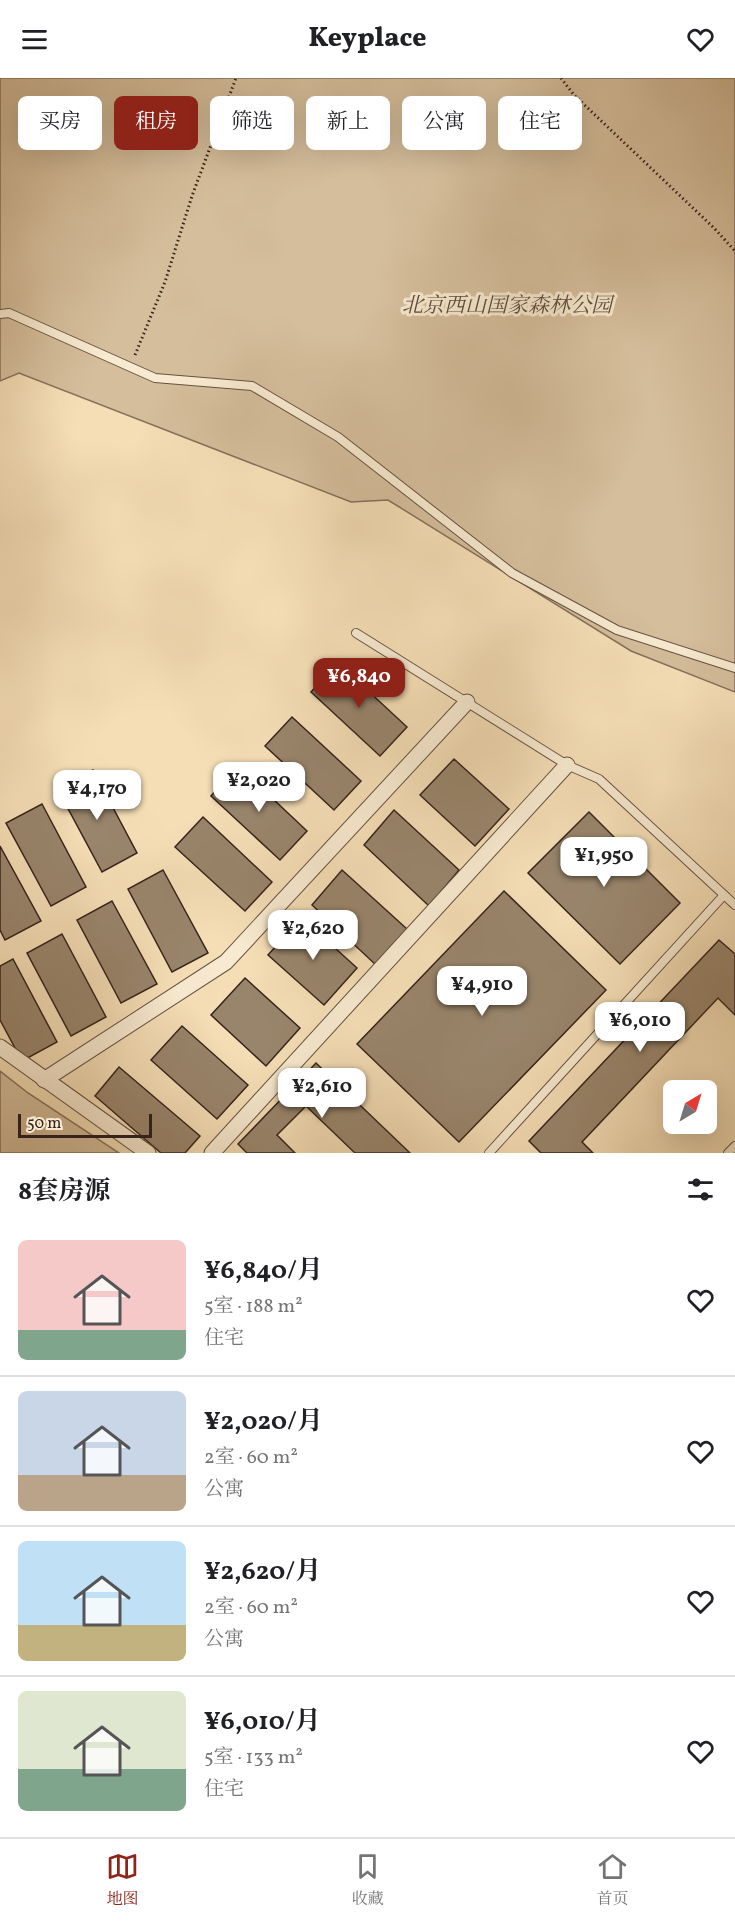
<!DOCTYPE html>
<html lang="zh">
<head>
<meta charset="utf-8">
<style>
	body { margin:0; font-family:Vollkorn,"Noto Serif SC",serif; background:#f2f2f2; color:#202124; height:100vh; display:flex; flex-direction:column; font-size:22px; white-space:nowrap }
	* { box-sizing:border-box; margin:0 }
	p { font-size:20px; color:#757577 }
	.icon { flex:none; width:33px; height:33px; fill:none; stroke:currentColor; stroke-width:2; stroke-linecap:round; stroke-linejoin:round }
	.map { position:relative; height:1075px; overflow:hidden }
	.panel { display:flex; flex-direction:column; background:#fff; flex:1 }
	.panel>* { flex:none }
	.guide { position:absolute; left:18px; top:18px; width:699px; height:54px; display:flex; gap:12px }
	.needle { width:39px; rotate:38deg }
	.buttons { position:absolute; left:663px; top:1002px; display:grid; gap:12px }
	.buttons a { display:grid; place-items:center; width:54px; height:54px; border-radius:9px; background:#fff; box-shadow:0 6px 24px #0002; font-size:30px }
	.scale { position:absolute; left:18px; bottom:15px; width:134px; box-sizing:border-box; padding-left:6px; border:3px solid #36241c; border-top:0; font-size:16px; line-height:21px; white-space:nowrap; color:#36241c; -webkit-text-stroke:4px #f8ead0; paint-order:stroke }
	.price { position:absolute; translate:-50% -51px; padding:0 14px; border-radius:12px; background:#fff; color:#222; font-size:20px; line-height:39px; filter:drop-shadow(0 2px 3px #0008) }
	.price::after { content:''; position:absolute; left:50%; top:36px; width:18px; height:14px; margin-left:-9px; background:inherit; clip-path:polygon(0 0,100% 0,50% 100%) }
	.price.on { background:#8f2418; color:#fff }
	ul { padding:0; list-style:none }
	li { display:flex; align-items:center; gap:18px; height:150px; padding:0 18px }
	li+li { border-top:2px solid #e0e0e0 }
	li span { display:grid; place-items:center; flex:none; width:168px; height:120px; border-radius:9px; color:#555 }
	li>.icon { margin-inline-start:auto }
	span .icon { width:72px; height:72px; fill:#fffc; stroke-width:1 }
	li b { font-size:26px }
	h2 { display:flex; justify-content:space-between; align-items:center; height:72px; padding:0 18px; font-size:26px }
	.chip { padding:0 21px; border-radius:9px; background:#fff; box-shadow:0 6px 24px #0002; font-size:21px; line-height:54px }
	.chip.on { background:#8f2418; color:#fff }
	header { display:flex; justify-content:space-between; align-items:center; height:78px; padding:0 18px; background:#fff; font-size:27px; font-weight:800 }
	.tab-bar { display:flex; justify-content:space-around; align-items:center; height:84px; border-top:2px solid #e0e0e0; background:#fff; font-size:16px; color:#757577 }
	.tab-bar a { display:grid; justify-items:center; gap:3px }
	.tab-bar .on { color:#8f2418 }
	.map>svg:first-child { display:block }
	.green { fill:#d5be9c; stroke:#86715c; stroke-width:1.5 }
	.building { fill:#99856c; stroke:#36241c; stroke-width:1.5 }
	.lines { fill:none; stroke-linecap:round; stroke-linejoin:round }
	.service-casing { stroke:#665242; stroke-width:10 }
	.minor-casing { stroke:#665242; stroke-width:17 }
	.path { stroke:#36241c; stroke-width:3; stroke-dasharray:1.5 3; stroke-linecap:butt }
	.service { stroke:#f8ead0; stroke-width:8 }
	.minor { stroke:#f8ead0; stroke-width:15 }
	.labels { text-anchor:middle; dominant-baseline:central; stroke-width:6; stroke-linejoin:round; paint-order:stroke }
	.park-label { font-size:21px; font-style:italic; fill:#5e4a3c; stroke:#f8ead0 }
</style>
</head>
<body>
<header><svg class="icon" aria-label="menu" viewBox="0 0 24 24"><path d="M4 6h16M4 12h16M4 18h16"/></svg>Keyplace<svg class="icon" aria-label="heart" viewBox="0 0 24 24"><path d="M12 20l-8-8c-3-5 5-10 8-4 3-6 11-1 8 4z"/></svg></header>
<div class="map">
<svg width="735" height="1075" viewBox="0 0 735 1075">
	<rect width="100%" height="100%" fill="#f5deb6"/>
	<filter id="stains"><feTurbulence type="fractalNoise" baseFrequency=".00333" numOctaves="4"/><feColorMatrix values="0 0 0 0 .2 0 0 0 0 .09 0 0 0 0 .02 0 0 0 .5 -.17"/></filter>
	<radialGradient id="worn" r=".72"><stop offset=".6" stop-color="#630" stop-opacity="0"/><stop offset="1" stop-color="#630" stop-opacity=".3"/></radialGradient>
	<g class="green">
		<path d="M0,0H735V614L631,573L388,422L351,424L19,295L0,303Z"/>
		<path d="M0,993L28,1015L119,1075H0Z"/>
	</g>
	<g class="building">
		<path d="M338,585L407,649L380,678L311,614Z"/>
		<path d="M292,639L361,703L334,732L265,668Z"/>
		<path d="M454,681L509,731L475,768L420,717Z"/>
		<path d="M238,688L307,753L280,782L211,718Z"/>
		<path d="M93,692L137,775L102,794L57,710Z"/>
		<path d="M42,726L86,809L51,828L6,745Z"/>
		<path d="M394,732L459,792L429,828L364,767Z"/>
		<path d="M589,734L680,825L620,886L528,795Z"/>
		<path d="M203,739L272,804L245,833L175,769Z"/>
		<path d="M0,768L41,843L5,862L0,852Z"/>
		<path d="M163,792L208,875L172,894L128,811Z"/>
		<path d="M342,792L407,851L377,888L312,827Z"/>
		<path d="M504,813L606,912L459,1064L357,966Z"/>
		<path d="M112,823L157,906L121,925L77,842Z"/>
		<path d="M302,840L357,890L324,927L268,877Z"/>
		<path d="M62,856L106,939L71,958L27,875Z"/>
		<path d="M719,862L735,876V937L718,920L582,1064L593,1075H541L529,1063Z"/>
		<path d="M13,881L57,964L22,983L0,942V888Z"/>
		<path d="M245,900L300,950L266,988L211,937Z"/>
		<path d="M182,948L248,1007L217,1041L151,982Z"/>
		<path d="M316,985L410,1075H355L306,1028L277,1057L295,1075H247L238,1066Z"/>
		<path d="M119,989L200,1058L185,1075H161L95,1018Z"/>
	</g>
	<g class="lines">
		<g class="service-casing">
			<g id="service">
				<path d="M0,236L9,235L155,300L252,308L338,359L512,495L617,552L735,590"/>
				<path d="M356,555L567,687L599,701L735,827"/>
				<path d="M489,1075L724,817"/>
				<path d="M728,1075L735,1068"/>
			</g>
		</g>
		<g class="minor-casing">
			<g id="minor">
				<path d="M0,969L148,1075"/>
				<path d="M44,1002L226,884L467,624"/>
				<path d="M212,1075L567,687"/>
			</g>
		</g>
		<g class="path">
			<path d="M561,0L574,17L714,150L735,173"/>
			<path d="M135,277L165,204L192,118L236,0"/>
		</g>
		<use href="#service" class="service"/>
		<use href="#minor" class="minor"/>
	</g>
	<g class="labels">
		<g class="park-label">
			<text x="507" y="228">北京西山国家森林公园</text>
		</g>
	</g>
	<rect width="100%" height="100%" filter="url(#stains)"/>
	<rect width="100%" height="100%" fill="url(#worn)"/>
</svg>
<div class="buttons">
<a><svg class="needle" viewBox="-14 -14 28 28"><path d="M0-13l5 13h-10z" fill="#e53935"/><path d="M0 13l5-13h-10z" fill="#757577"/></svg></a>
</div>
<div class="scale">50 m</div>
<b class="price on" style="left:359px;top:631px">¥6,840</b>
<b class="price" style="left:259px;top:735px">¥2,020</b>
<b class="price" style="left:97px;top:743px">¥4,170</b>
<b class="price" style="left:604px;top:810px">¥1,950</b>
<b class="price" style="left:313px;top:883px">¥2,620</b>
<b class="price" style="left:482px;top:939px">¥4,910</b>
<b class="price" style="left:640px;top:975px">¥6,010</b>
<b class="price" style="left:322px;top:1041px">¥2,610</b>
<div class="guide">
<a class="chip">买房</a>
<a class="chip on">租房</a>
<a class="chip">筛选</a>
<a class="chip">新上</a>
<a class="chip">公寓</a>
<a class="chip">住宅</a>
</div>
</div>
<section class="panel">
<h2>8套房源<svg class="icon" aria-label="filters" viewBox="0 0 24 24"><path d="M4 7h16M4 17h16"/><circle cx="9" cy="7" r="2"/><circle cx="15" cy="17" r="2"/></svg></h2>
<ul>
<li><span style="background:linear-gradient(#f6c9c9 75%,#7fa58c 0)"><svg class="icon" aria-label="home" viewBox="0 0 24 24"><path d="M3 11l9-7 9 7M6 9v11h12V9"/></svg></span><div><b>¥6,840/月</b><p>5室 · 188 m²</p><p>住宅</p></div><svg class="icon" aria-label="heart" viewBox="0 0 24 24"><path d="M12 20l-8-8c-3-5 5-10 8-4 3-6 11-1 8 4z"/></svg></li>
<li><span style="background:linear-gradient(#c9d6e8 70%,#b9a48a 0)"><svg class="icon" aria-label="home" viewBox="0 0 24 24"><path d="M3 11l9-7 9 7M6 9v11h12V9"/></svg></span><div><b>¥2,020/月</b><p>2室 · 60 m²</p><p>公寓</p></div><svg class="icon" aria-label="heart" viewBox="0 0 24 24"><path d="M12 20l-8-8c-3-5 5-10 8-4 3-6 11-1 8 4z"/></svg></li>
<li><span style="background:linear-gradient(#bfe0f5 70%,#c2b280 0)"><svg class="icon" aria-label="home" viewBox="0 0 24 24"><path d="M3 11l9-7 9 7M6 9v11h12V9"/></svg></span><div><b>¥2,620/月</b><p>2室 · 60 m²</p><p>公寓</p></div><svg class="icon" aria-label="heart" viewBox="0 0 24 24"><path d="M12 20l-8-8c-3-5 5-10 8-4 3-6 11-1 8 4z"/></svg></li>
<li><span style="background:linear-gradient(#dfe7d0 65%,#7fa58c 0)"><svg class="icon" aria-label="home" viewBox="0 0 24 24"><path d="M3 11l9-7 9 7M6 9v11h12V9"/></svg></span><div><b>¥6,010/月</b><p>5室 · 133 m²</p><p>住宅</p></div><svg class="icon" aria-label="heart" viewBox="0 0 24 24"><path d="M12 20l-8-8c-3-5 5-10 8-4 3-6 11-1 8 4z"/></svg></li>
</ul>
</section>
<nav class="tab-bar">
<a class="on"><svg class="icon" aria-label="map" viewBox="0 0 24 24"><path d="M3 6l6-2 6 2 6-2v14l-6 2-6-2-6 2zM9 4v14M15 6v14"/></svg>地图</a>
<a><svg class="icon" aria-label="saved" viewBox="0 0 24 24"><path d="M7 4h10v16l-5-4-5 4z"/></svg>收藏</a>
<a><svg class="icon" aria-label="home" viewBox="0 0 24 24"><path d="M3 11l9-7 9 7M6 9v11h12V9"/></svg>首页</a>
</nav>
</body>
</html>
